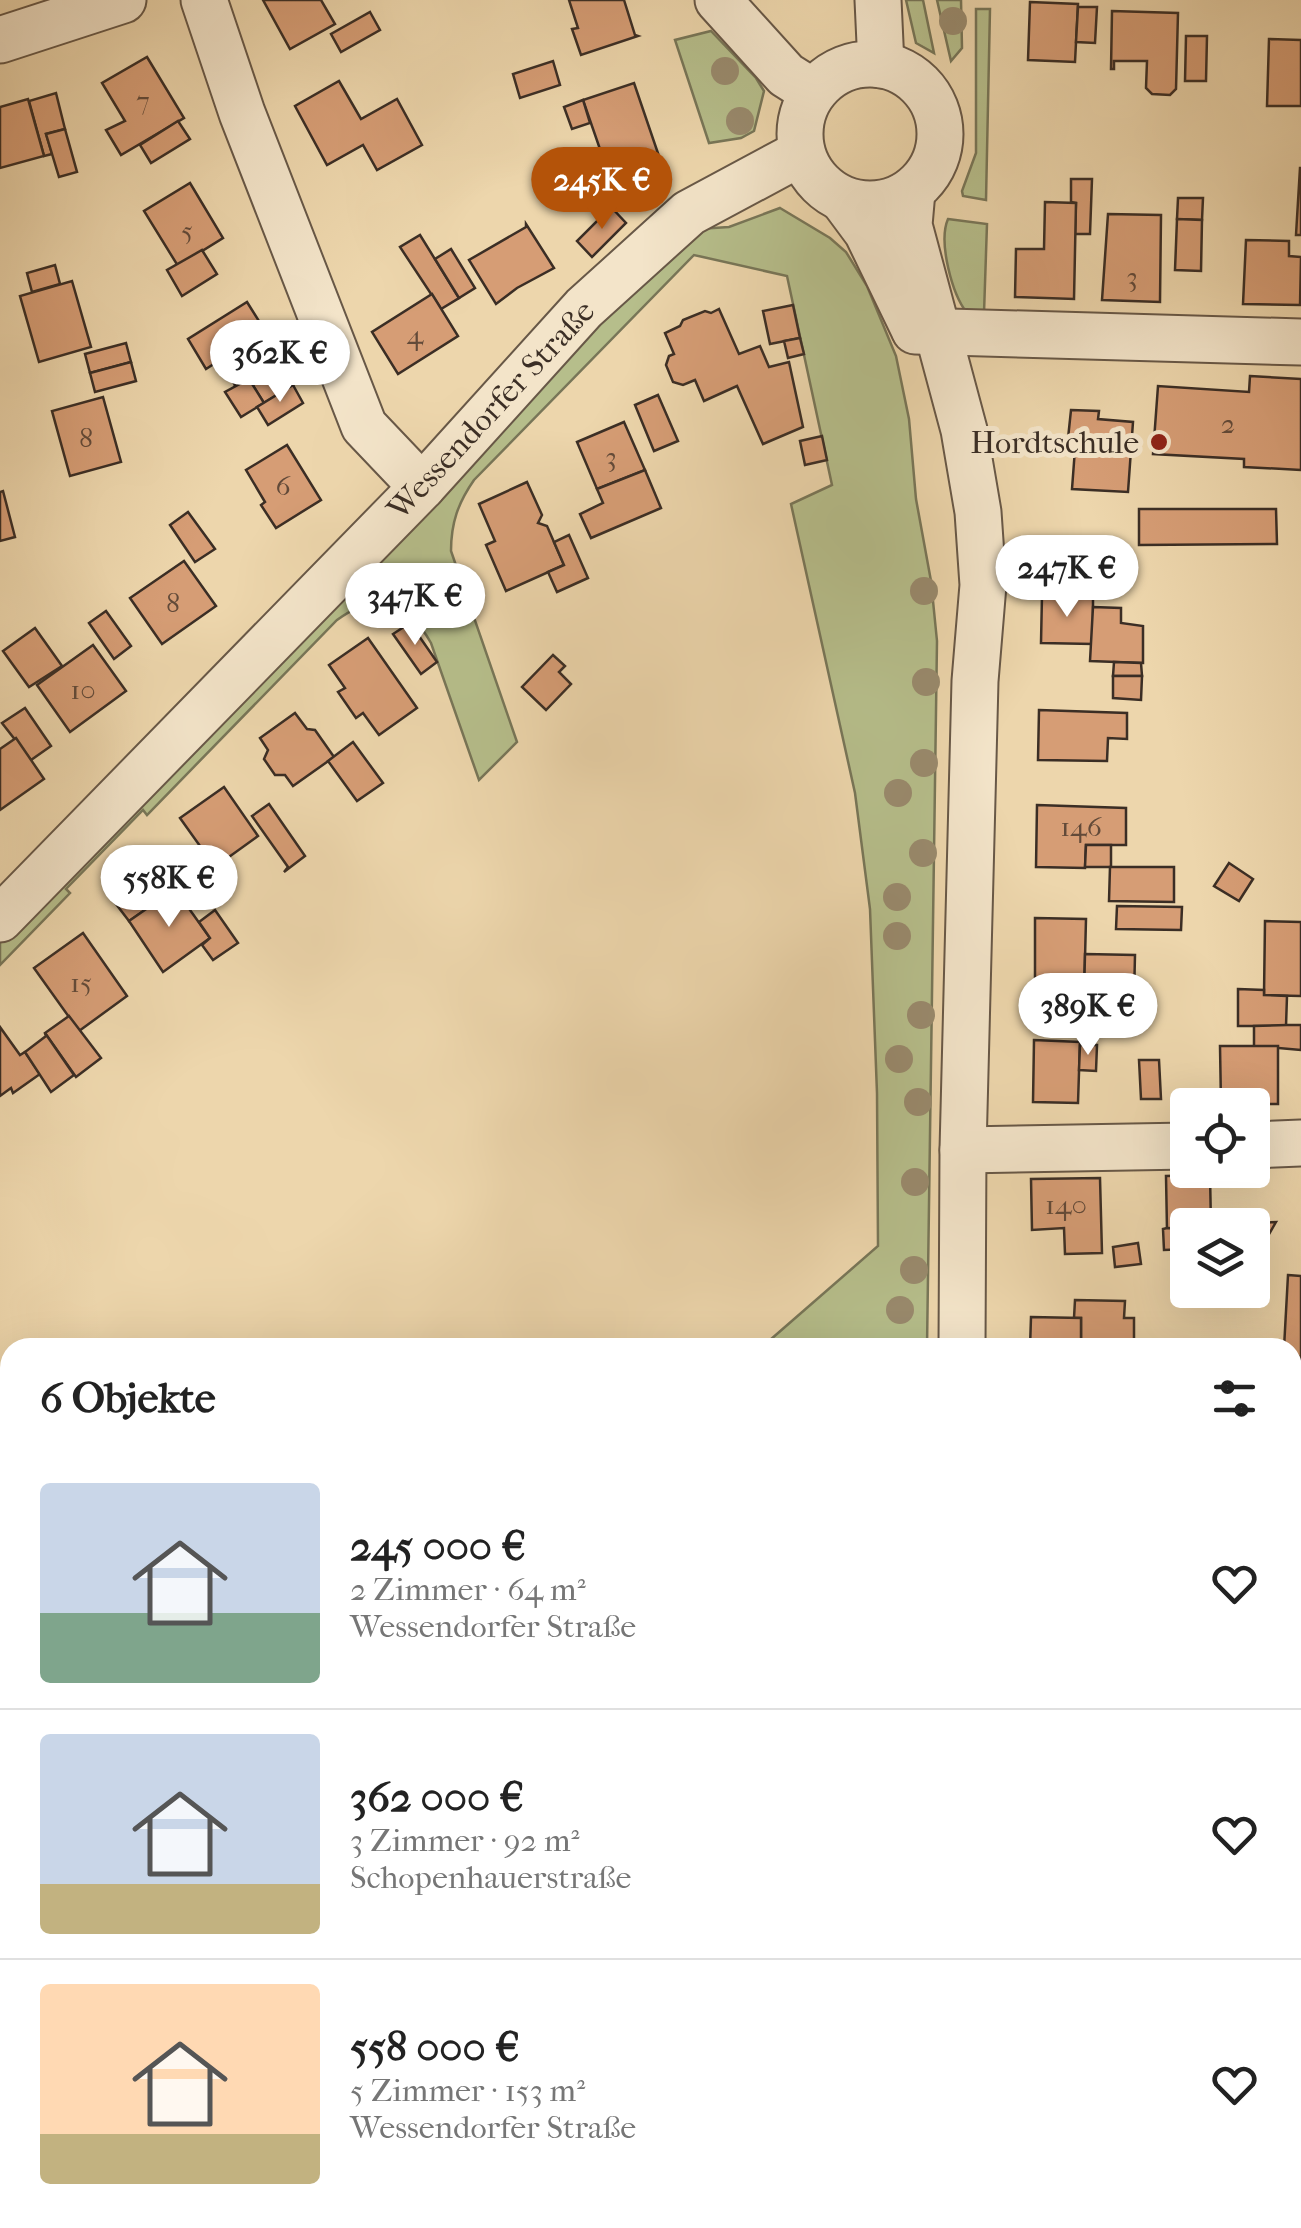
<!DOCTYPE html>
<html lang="de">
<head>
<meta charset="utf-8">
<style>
	body { margin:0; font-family:"IM FELL French Canon",serif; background:#f6f6f6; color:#222; height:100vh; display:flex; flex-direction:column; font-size:38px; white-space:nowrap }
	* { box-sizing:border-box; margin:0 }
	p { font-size:32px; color:#767676 }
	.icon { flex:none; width:55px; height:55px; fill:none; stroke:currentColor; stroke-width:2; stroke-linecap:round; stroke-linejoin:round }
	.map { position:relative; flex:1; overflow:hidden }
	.sheet { position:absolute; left:0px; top:1338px; width:1302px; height:892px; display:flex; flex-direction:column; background:#fff; border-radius:30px 30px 0 0; box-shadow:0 10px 40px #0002 }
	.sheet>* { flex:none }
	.fabs { position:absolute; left:1170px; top:1088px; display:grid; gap:20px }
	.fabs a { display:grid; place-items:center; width:100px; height:100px; border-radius:10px; background:#fff; box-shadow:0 10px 40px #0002; font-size:50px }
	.price { position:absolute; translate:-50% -85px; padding:0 22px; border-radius:35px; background:#fff; color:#222; font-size:32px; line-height:65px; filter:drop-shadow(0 2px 5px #0008) }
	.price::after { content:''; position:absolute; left:50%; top:60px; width:30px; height:22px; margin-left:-15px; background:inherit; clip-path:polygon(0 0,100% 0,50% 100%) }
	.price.current { background:#b45309; color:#fff }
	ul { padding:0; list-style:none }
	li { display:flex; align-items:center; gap:30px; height:250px; padding:0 40px }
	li+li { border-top:2px solid #e0e0e0 }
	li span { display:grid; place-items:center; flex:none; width:280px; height:200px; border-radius:10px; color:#555 }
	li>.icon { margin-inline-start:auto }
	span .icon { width:120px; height:120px; fill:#fffc; stroke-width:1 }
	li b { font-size:42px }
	h2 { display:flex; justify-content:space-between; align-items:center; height:120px; padding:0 40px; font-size:42px }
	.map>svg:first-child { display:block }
	.green { fill:#b6be8b; stroke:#787658; stroke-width:2.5 }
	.building { fill:#d69d75; stroke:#3b2e25; stroke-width:2.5 }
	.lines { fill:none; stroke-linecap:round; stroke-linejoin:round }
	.minor-casing { stroke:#685847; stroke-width:49 }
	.minor { stroke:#f3e4c9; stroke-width:45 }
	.tree { fill:#998a6d }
	.poi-dot { fill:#8f2418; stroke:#f3e4c9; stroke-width:4 }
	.labels { text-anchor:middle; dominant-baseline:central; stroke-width:10; stroke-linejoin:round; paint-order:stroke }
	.number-label { font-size:28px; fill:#624a39 }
	.street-label { font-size:32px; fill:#3b2e25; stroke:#f3e4c9 }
	.poi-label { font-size:32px; fill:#3b2e25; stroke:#f3e4c9; text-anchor:end }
</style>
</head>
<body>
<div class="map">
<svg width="1301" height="2228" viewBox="0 0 1301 2228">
	<rect width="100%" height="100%" fill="#edd6ac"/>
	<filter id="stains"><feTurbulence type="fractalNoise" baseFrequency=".002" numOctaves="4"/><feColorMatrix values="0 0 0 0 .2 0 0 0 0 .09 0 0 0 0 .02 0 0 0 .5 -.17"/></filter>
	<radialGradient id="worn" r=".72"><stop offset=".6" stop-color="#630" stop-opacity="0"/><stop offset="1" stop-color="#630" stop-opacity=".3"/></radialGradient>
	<g class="green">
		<path d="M906,0H923L934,53L916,43Z"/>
		<path d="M937,0H961L962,48L951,61Z"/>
		<path d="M976,9H990L986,200L963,196L962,191L976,153Z"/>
		<path d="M711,31L756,78L764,91L754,131L741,138L709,143L675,40Z"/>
		<path d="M780,208L830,238L846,252L867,286L896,356L909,419L916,499L931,581L937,641L927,1347H762L878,1246L877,1093L870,909L855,793L791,504L832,485L787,276L694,255L474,480C458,503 451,523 451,551L517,742L479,780L431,643C408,602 376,591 337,620L147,815L143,810L66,889L70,893L0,965V934L604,312L698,229L729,227Z"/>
		<path d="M948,219L987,224L984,313H967C952,294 938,242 948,219Z"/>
	</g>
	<g class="building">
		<path d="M263,0H321L335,24L290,49Z"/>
		<path d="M569,0H624L635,35L638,36L581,55L572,29L578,28Z"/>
		<path d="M1030,2L1078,4L1075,62L1028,60Z"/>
		<path d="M1078,7H1097L1095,43L1076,42Z"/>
		<path d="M1112,11L1178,13L1176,89L1170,95L1152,94L1146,88L1147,61H1114V69H1111Z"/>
		<path d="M370,12L380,30L341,52L331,34Z"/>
		<path d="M1186,36H1207L1206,81H1185Z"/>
		<path d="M1269,39L1301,40V106H1267Z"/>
		<path d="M147,57L184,118L121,155L106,130L125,121L102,83Z"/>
		<path d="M553,61L560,85L520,98L513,74Z"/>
		<path d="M339,81L361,119L397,99L422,145L377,170L363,145L327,165L295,106Z"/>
		<path d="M634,83L663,168L593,192L582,159L601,152L583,100Z"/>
		<path d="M56,93L65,129L46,134L52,154L44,156L29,101Z"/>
		<path d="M28,99L44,156L0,168V107Z"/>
		<path d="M583,100L590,123L572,129L564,107Z"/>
		<path d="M178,121L190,139L151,163L140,145Z"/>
		<path d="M65,129L77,172L59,177L46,134Z"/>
		<path d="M1300,168H1301V235H1296Z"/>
		<path d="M1071,179H1092L1090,234H1075L1076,203L1071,202Z"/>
		<path d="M190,183L223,238L178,266L144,211Z"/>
		<path d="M1178,198H1203L1202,220L1177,219Z"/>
		<path d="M1045,202L1076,203L1074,299L1015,297L1016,249H1044Z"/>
		<path d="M611,207L626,223L592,257L577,241Z"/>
		<path d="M1108,214L1161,215L1160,302L1102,300Z"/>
		<path d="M1177,219L1202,220L1201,271L1175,270Z"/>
		<path d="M526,224L554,268L517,288L496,304L469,260L526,227Z"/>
		<path d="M420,235L459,298L441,309L400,247Z"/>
		<path d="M1246,240L1289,241V256L1301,257L1300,305L1243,304Z"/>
		<path d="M451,249L475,288L459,298L435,259Z"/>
		<path d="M202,250L217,274L182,296L167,270Z"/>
		<path d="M55,265L60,284L32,292L27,273Z"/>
		<path d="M72,281L91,347L39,362L20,296Z"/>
		<path d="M432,294L458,336L398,374L372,332Z"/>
		<path d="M247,302L282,358L234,388L235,385L220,360L206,369L188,339Z"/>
		<path d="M793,305L800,338L770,344L763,311Z"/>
		<path d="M719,309L739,354L760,346L769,367L789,362L803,427L763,444L737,386L704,401L695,380L683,385L673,382L666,365L669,356L674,354L665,333L680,326L683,320L705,311L711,313Z"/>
		<path d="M800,338L804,354L788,358L784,341Z"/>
		<path d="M126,343L131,362L90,373L85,354Z"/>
		<path d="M277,361L293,385L264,403L249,379Z"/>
		<path d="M131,362L136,381L95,392L90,373Z"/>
		<path d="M1250,376L1301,379V470L1244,467V459L1153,454L1158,386L1249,392Z"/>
		<path d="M249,379L264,403L241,417L225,392Z"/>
		<path d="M293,385L303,403L268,425L257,407Z"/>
		<path d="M658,395L678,441L654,451L635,405Z"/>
		<path d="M103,397L121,462L70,476L52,411Z"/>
		<path d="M1071,410L1099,411L1098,419L1133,422L1128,492L1072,489L1075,449L1067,448Z"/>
		<path d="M624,422L645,470L597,489L577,442Z"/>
		<path d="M822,436L827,460L805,465L800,441Z"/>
		<path d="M287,445L321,500L276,528L261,505L265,502L246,470Z"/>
		<path d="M645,470L661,508L591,538L580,514L603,503L597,489Z"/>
		<path d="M527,482L542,515L538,523L547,526L564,565L506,591L486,545L495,541L479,504Z"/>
		<path d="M3,491L15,537L0,541V492Z"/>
		<path d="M1139,509H1276L1277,544L1139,545Z"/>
		<path d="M188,512L215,549L195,562L170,525Z"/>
		<path d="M569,535L588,578L557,592L548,572L564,565L554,542Z"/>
		<path d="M184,561L216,606L162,644L130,598Z"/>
		<path d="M1042,595L1093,596V644L1041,643Z"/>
		<path d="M1093,607L1121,608V623L1143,626V663L1090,661Z"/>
		<path d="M106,611L131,646L114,659L89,623Z"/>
		<path d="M410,623L437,662L421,674L393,634Z"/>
		<path d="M35,628L62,666L29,687L3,651Z"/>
		<path d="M368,638L417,708L379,735L363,713L356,718L338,692L345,688L329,665Z"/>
		<path d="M93,645L126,691L70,732L37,685Z"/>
		<path d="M553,655L565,666L559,672L571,684L546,710L522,687Z"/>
		<path d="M1114,662L1141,663L1142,676H1113Z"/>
		<path d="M1113,676H1142L1141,700L1113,698Z"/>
		<path d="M25,708L51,746L31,760L2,723Z"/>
		<path d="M1039,710L1127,713V739L1108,738L1107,761L1038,760Z"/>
		<path d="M295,713L307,729L315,730L334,757L293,786L285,775H275L264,759L268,750L260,738Z"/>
		<path d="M16,738L44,779L0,810V749Z"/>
		<path d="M353,742L383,783L357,801L328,761Z"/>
		<path d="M224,787L258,836L215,867L180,818Z"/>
		<path d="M269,804L305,856L284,872L288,867L252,816Z"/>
		<path d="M1037,805L1126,808V845H1086L1085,868L1036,867Z"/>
		<path d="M1086,845H1111V867H1085Z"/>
		<path d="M154,856L175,889L129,921L106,891Z"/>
		<path d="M1229,863L1253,879L1239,901L1214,886Z"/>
		<path d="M1110,867H1174V902L1109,901Z"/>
		<path d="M175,889L210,938L163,972L129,921Z"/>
		<path d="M1117,906L1182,907L1181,930L1116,929Z"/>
		<path d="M215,910L238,943L213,960L202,945L210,938L199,922Z"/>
		<path d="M1035,918L1086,919L1084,997L1035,996Z"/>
		<path d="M1265,921L1301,922V996L1264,995Z"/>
		<path d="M83,933L127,996L79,1031L34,968Z"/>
		<path d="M1085,954L1135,955L1134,997L1084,996Z"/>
		<path d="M1238,989L1264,990V995L1287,996L1286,1026H1238Z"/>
		<path d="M69,1016L101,1058L76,1077L45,1033Z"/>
		<path d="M1287,1025H1301V1050L1254,1046V1026Z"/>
		<path d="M0,1027L20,1055L25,1052L40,1074L13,1093L11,1088L0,1096Z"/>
		<path d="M45,1033L74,1075L51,1092L25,1052L46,1036Z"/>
		<path d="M1034,1040L1080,1042L1078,1103L1033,1102Z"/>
		<path d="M1080,1045H1097L1096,1071L1079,1070Z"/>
		<path d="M1220,1046H1278V1104H1221Z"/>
		<path d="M1139,1060H1159L1161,1099H1141Z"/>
		<path d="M1210,1175L1211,1225H1188V1229L1167,1230L1166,1176Z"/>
		<path d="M1100,1178L1102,1253L1065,1254L1064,1228L1032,1230L1031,1179Z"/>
		<path d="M1276,1222L1257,1255L1252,1256V1225H1218Z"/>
		<path d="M1167,1228L1188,1229V1249L1164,1250L1163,1229Z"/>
		<path d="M1138,1243L1141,1264L1115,1267L1113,1247Z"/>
		<path d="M1288,1275L1301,1276V1357H1292V1348H1284Z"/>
		<path d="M1075,1300L1125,1301L1124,1318H1134V1345L1081,1344V1318H1074Z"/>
		<path d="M1031,1317L1081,1318V1348H1030Z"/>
		<path d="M1292,1357H1301V1437L1292,1436Z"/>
		<path d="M1292,1508H1301V1558L1292,1557Z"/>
		<path d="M1301,1810V1848L1292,1850V1812Z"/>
		<path d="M0,2009H10V2220H198V2228H0Z"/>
		<path d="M1301,2183V2208L1292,2210V2184Z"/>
		<rect x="471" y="2220" width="317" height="8"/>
	</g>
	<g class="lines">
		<g class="minor-casing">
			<g id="minor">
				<path d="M204,0L242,113L364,426L422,487"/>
				<path d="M718,0L786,75L813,92"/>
				<path d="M878,0L881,65"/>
				<path d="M0,40L123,0"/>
				<circle cx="870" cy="134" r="70"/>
				<path d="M912,191L909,225L964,430L978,512L983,585L975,681L963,1150L962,1348"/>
				<path d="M844,201L867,232L914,329"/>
				<path d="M915,331L1301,342"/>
				<path d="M0,919L422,487L584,308L689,213L801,153"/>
				<path d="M1252,1145L1301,1143"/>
				<path d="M963,1150L1188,1146"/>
				<path d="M1292,1734L1301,1732"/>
				<path d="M0,1846L10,1851"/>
				<path d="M1292,2028L1301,2026"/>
				<path d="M950,2220V2228"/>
				<path d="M1082,2220L1098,2228"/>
				<path d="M1253,2222L1261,2228"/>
			</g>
		</g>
		<use href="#minor" class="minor"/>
	</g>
	<g class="tree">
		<circle cx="953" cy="21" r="14"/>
		<circle cx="725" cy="71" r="14"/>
		<circle cx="740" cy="121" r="14"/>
		<circle cx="924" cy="591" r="14"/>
		<circle cx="926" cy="682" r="14"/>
		<circle cx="924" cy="763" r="14"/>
		<circle cx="898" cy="793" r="14"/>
		<circle cx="923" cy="853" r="14"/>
		<circle cx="897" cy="897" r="14"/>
		<circle cx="897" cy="936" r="14"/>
		<circle cx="921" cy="1015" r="14"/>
		<circle cx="899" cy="1059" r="14"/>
		<circle cx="918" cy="1102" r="14"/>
		<circle cx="915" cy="1182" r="14"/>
		<circle cx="914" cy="1270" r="14"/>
		<circle cx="900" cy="1310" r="14"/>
	</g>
	<circle class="poi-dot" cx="1159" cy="442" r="10"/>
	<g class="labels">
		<g class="number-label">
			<text x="143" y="100">7</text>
			<text x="187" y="230">5</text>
			<text x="1132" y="276">3</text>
			<text x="415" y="334">4</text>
			<text x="1228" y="423">2</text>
			<text x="86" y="437">8</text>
			<text x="611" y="456">3</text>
			<text x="283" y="485">6</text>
			<text x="173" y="602">8</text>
			<text x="83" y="689">10</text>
			<text x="1081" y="826">146</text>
			<text x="81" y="982">15</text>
			<text x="1066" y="1204">140</text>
		</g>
		<g class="street-label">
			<text transform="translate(491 410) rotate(-47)">Wessendorfer Straße</text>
		</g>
		<g class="poi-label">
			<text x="1139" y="442">Hordtschule</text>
		</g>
	</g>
	<rect width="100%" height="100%" filter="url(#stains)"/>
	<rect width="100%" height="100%" fill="url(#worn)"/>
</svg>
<div class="fabs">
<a><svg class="icon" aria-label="locate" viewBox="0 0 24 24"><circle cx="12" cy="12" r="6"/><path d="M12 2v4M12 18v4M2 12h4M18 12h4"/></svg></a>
<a><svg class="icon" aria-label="layers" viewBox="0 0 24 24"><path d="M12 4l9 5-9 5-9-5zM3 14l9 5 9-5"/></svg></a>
</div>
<b class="price current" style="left:602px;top:232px">245K €</b>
<b class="price" style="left:280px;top:405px">362K €</b>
<b class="price" style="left:1067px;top:620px">247K €</b>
<b class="price" style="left:415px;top:648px">347K €</b>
<b class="price" style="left:169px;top:930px">558K €</b>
<b class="price" style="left:1088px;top:1058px">389K €</b>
<section class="sheet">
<h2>6 Objekte<svg class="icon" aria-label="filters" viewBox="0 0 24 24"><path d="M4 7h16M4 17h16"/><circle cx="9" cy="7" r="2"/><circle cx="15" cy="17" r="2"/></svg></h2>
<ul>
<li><span style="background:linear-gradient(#c9d6e8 65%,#7fa58c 0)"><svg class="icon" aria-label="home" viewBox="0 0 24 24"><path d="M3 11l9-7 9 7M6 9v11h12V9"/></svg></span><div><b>245 000 €</b><p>2 Zimmer · 64 m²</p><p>Wessendorfer Straße</p></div><svg class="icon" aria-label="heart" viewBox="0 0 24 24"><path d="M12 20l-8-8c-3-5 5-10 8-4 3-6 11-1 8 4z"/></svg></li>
<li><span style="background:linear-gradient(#c9d6e8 75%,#c2b280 0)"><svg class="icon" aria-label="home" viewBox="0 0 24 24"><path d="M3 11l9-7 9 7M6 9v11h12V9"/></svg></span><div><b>362 000 €</b><p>3 Zimmer · 92 m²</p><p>Schopenhauerstraße</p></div><svg class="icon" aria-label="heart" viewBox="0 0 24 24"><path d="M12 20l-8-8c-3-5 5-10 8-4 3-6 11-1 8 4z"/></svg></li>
<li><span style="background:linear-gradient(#ffd9b3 75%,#c2b280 0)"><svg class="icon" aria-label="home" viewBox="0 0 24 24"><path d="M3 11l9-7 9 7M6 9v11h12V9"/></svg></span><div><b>558 000 €</b><p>5 Zimmer · 153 m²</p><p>Wessendorfer Straße</p></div><svg class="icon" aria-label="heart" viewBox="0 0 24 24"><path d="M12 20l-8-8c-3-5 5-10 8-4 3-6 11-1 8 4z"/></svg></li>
</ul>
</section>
</div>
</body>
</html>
